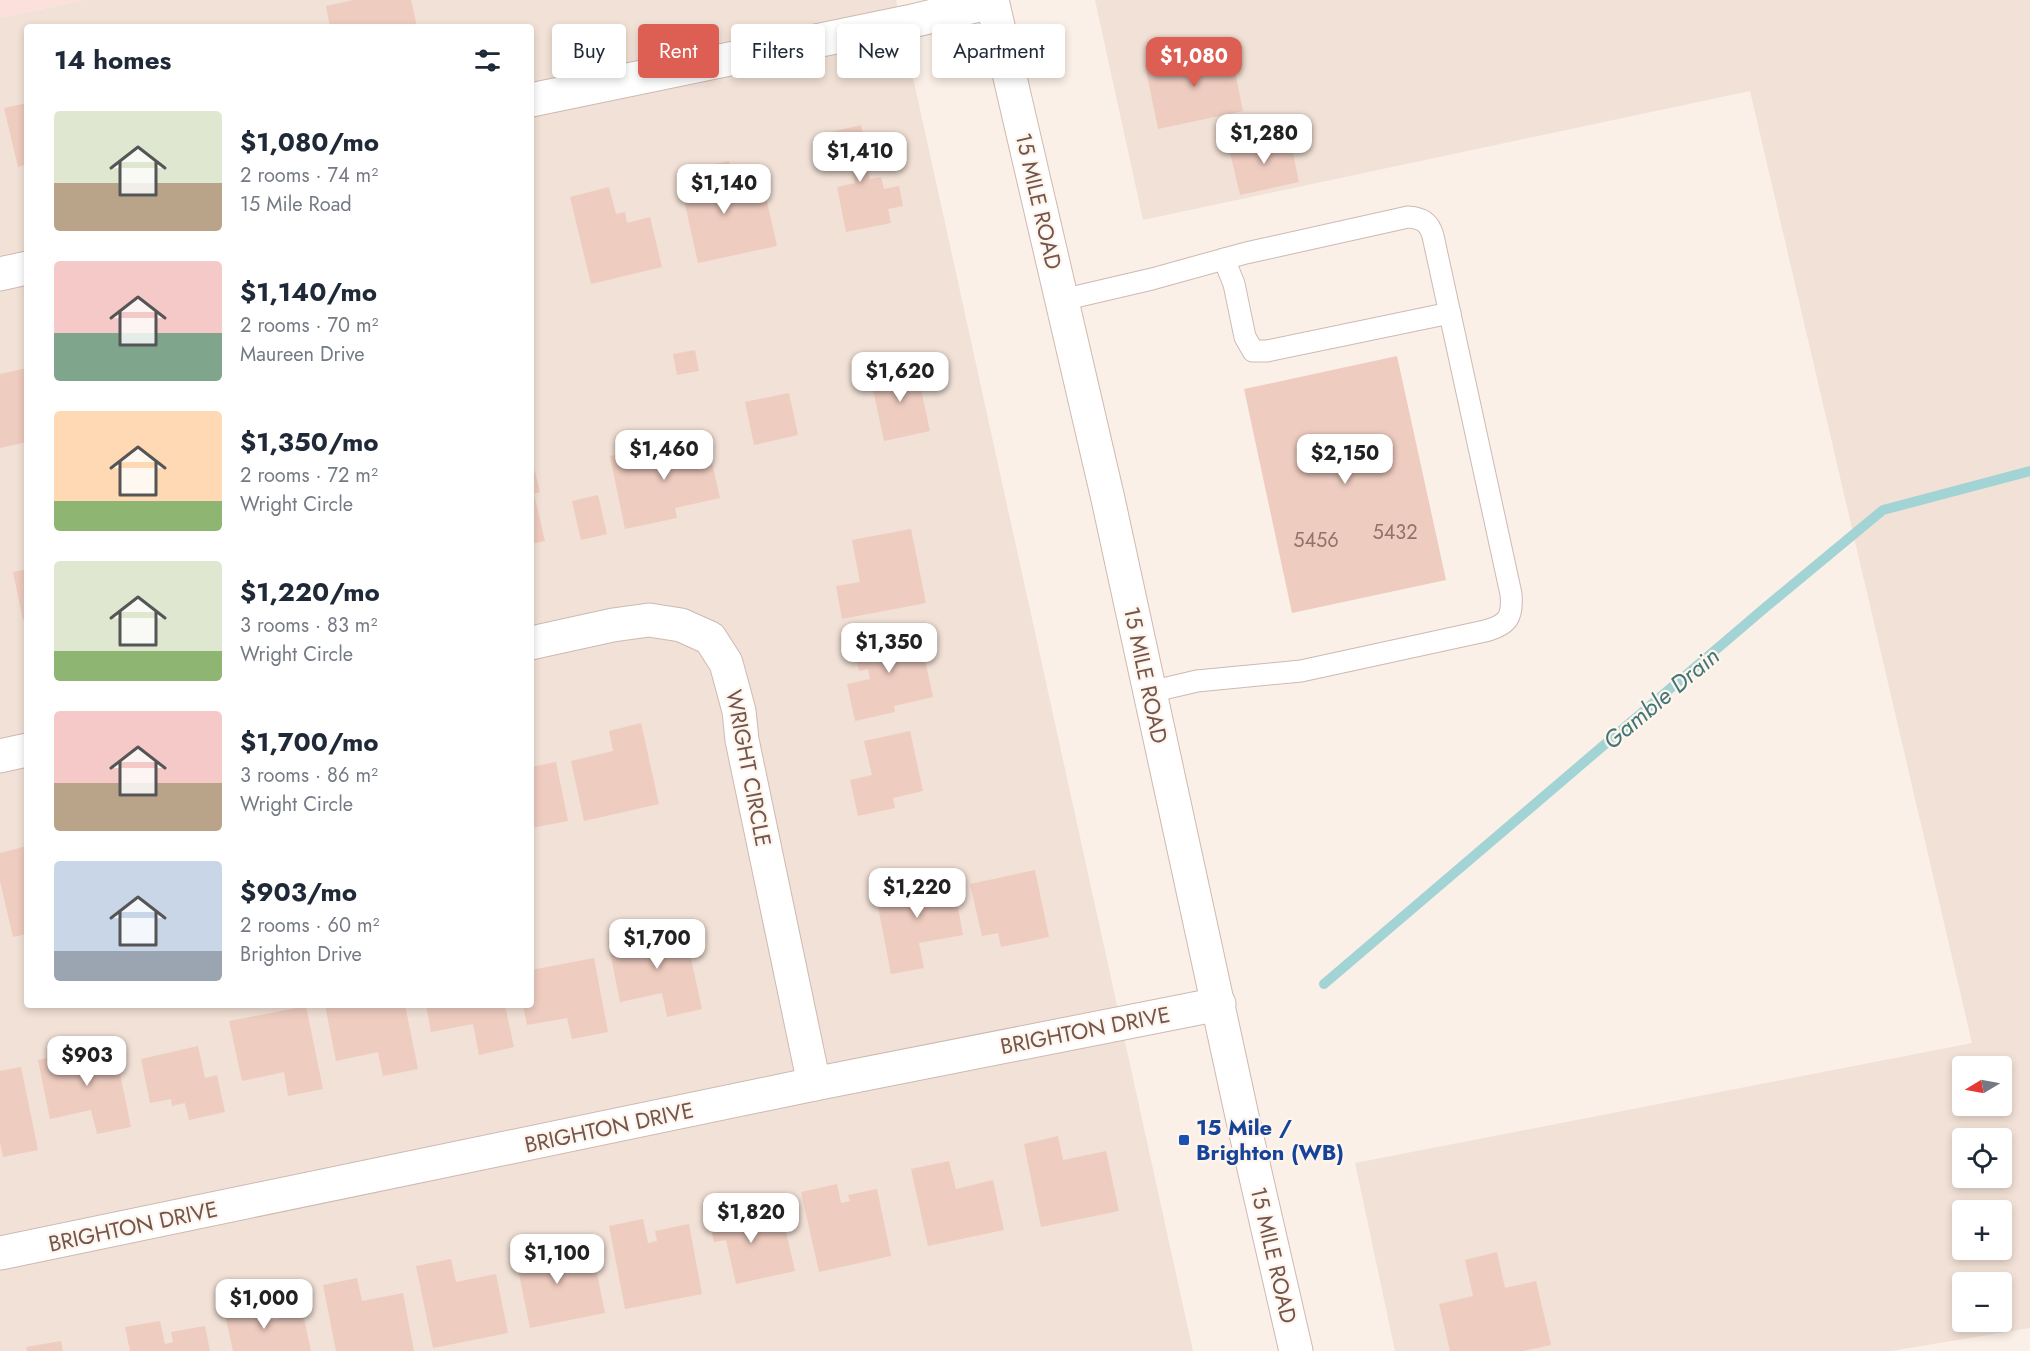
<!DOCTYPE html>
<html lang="en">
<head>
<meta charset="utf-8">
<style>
	body { margin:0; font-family:Jost,sans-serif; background:#f2f2f3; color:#1f2937; height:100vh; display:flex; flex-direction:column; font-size:22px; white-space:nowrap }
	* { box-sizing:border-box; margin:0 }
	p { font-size:20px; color:#747a83 }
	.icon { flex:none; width:33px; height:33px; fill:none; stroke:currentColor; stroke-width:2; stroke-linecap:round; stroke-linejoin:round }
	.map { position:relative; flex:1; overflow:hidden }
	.panel { position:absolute; left:24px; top:24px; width:510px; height:984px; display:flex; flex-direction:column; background:#fff; border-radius:6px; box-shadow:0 3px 9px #0003 }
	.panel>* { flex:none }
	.top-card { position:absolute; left:552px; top:24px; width:570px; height:54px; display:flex; gap:12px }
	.needle { width:39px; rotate:260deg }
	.controls { position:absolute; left:1952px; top:1056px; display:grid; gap:12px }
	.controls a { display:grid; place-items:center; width:60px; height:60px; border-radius:6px; background:#fff; box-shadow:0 3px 9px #0003; font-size:30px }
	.price { position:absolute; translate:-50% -51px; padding:0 14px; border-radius:12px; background:#fff; color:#222; font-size:20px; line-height:39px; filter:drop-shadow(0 2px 3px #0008) }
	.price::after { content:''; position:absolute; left:50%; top:36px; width:18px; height:14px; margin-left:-9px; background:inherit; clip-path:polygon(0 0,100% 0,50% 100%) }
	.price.on { background:#dd5f54; color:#fff }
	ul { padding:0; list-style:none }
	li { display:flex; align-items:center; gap:18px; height:150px; padding:0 30px }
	li span { display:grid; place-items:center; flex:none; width:168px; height:120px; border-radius:6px; color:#555 }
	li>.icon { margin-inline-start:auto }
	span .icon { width:72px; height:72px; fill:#fffc; stroke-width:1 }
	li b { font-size:26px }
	h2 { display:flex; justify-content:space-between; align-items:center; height:72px; padding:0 30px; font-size:26px }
	.tag { padding:0 21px; border-radius:6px; background:#fff; box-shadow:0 3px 9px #0003; font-size:21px; line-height:54px }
	.tag.on { background:#dd5f54; color:#fff }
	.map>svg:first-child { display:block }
	.residential { fill:#f2e1d6; fill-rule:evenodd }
	.commercial { fill:#fbe0dc }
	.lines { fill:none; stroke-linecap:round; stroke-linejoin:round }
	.stream { stroke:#a3d4d5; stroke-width:10 }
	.building { fill:#efccc0 }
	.service-casing { stroke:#ceb9b1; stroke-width:23 }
	.minor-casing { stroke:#ceb9b1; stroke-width:35 }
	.secondary-casing { stroke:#d1b8ae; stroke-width:35 }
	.service { stroke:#fff; stroke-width:21 }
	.minor { stroke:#fff; stroke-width:33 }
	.secondary { stroke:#fff; stroke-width:33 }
	.transit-dot { fill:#1a4fb4; stroke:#fef5ed; stroke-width:2 }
	.labels { text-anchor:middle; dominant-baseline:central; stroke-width:4.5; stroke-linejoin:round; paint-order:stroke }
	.number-label { font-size:20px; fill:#92736a }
	.street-label { font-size:22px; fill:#73554d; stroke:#fef5ed }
	.transit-label { font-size:22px; font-weight:bold; fill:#164399; stroke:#fef5ed; text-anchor:start }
	.water-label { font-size:24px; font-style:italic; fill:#417678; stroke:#fef5ed }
</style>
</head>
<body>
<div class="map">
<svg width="2030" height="1351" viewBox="0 0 2030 1351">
	<rect width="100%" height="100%" fill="#fbf0e7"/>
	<g class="residential">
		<path d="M83,0H896L1193,1351H0V18ZM27,27H531V1005H27Z"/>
		<path d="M1095,0H2030V1328L1891,1351H1395L1355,1163L1972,1043L1750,91L1143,220ZM1962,1066H2001V1106H1962ZM1962,1138H2001V1178H1962ZM1962,1210H2001V1250H1962ZM1962,1282H2001V1322H1962Z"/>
	</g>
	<path class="commercial" d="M0,0H82L0,18Z"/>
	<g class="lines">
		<path class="stream" d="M1324,984L1767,606L1883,510L2030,471"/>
	</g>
	<g class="building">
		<path d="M353,0H411L417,27H330L326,6Z"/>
		<path d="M1230,47L1243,111L1158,129L1145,65Z"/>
		<path d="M27,103V164L18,167L4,108Z"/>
		<path d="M861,125L867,154L864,155L870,179L881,177L884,189L899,186L903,206L888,209L891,223L846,232L837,187L855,183L849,158L828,163L822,134Z"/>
		<path d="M1289,135L1299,182L1240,195L1229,148Z"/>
		<path d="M729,161L737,199L765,193L777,246L698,263L678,172Z"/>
		<path d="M609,187L616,214L625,212L627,223L650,217L662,267L591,284L570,197Z"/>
		<path d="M695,350L699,371L677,375L673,354Z"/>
		<path d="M1397,356L1446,580L1292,613L1244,389Z"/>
		<path d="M916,366L930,431L884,441L870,375Z"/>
		<path d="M27,368V442L0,448V374Z"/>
		<path d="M789,393L798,435L754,445L745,402Z"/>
		<path d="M706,436L720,498L675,508L677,518L625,529L610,456Z"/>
		<path d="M531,463H533L540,492L534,494L545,541L531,544Z"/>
		<path d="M598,495L607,534L581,540L572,501Z"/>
		<path d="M911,529L926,603L842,619L836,586L860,582L852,540Z"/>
		<path d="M27,569V619L23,620L13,572Z"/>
		<path d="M918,628L933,697L894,706L895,712L855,721L847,684L870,679L868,669L859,671L853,642Z"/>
		<path d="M641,723L659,804L584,821L571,761L613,751L609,731Z"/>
		<path d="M910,731L923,791L893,798L895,808L858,816L850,780L872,775L864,741Z"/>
		<path d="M556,762L568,821L531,828V767Z"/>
		<path d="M27,846V934L13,937L0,881V853Z"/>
		<path d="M1035,870L1049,937L1001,947L998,933L982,936L970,884Z"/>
		<path d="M952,875L963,935L919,943L924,968L891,974L875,891Z"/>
		<path d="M684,926L702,1009L667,1017L662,993L620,1002L608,942Z"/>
		<path d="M594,958L608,1032L572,1039L567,1018L527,1025L523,1005H531V970Z"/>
		<path d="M325,1005H405L418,1069L383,1076L378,1052L336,1061Z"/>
		<path d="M426,1005H505L514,1047L479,1055L473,1024L431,1032Z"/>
		<path d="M306,1006L323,1089L288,1096L284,1072L242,1081L229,1021Z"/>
		<path d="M114,1044L131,1127L97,1134L91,1110L50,1119L38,1060Z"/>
		<path d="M198,1046L205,1078L217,1075L225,1112L189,1120L185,1103L172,1106L171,1099L150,1103L141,1059Z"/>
		<path d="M21,1067L38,1150L3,1157L0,1142V1071Z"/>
		<path d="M1058,1136L1063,1160L1106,1151L1119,1211L1041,1227L1024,1144Z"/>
		<path d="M949,1161L956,1189L993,1180L1004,1230L928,1246L911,1169Z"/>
		<path d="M837,1184L841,1203L850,1201L848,1195L877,1189L891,1256L819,1272L801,1192Z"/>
		<path d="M745,1202L749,1223L764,1220L767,1232L785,1228L795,1271L736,1284L726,1240L714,1242L707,1211Z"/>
		<path d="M643,1219L648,1243L657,1241L655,1231L689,1224L702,1294L625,1309L609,1226Z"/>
		<path d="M548,1238L553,1262L593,1254L605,1313L530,1328L513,1245Z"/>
		<path d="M1497,1252L1505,1288L1536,1281L1551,1345L1523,1351H1450L1439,1304L1473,1296L1465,1260Z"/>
		<path d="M451,1259L456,1282L496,1274L508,1333L433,1348L416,1266Z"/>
		<path d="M357,1278L362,1301L403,1293L414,1351H336L323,1285Z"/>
		<path d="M258,1299L263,1322L303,1314L311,1351H233L223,1306Z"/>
		<path d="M160,1321L165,1344L173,1342L171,1332L205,1326L210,1351H130L125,1327Z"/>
		<path d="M61,1341L63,1351H27L26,1347Z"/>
	</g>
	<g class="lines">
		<g class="service-casing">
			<g id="service">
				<path d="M1224,259L1234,284L1245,337L1253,351H1267L1450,313"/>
				<path d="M1062,300L1152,279L1246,253L1408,217C1422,218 1429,222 1433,236L1511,594C1513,617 1508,625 1485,631L1301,671L1197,681L1150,692"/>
			</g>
		</g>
		<g class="minor-casing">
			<g id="minor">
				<path d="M531,100L908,22L992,2"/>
				<path d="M0,274L27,268"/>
				<path d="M531,643L613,625L649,620L681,625L710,638L726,663L739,711L742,740L814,1084"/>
				<path d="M0,756L27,750"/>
				<path d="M0,1253L814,1084L1219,1004"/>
			</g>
		</g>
		<g class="secondary-casing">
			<path id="secondary" d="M992,0L1108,499L1242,1116L1296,1351"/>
		</g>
		<use href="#service" class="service"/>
		<use href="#minor" class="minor"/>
		<use href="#secondary" class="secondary"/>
	</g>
	<rect class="transit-dot" x="1178" y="1134" width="12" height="12" rx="3"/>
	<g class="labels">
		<g class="number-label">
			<text x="1395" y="532">5432</text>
			<text x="1316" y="540">5456</text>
		</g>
		<g class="street-label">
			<text transform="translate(1039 201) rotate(77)">15 MILE ROAD</text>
			<text transform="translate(1146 675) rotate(78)">15 MILE ROAD</text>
			<text transform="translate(749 768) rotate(79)">WRIGHT CIRCLE</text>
			<text transform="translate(1085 1030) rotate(-11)">BRIGHTON DRIVE</text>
			<text transform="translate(609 1127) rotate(-12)">BRIGHTON DRIVE</text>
			<text transform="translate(133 1226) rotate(-12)">BRIGHTON DRIVE</text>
			<text transform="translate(1274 1255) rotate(77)">15 MILE ROAD</text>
		</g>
		<g class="transit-label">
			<text x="1196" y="1127">15 Mile /<tspan x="1196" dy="25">Brighton (WB)</tspan></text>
		</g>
		<g class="water-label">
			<text transform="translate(1661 698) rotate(-40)">Gamble Drain</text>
		</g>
	</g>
</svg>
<div class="controls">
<a><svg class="needle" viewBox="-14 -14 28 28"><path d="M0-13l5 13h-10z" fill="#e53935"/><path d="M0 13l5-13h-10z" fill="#747a83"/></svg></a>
<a><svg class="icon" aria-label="locate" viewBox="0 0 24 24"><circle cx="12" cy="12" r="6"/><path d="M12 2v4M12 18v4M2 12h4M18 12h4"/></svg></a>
<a>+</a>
<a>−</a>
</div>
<b class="price on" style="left:1194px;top:88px">$1,080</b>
<b class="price" style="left:1264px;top:165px">$1,280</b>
<b class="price" style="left:860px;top:183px">$1,410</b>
<b class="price" style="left:724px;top:215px">$1,140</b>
<b class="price" style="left:900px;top:403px">$1,620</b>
<b class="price" style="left:664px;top:481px">$1,460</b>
<b class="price" style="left:1345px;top:485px">$2,150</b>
<b class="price" style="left:889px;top:674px">$1,350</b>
<b class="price" style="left:917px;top:919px">$1,220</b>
<b class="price" style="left:657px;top:970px">$1,700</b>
<b class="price" style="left:87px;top:1087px">$903</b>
<b class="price" style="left:751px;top:1244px">$1,820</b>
<b class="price" style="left:557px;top:1285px">$1,100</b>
<b class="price" style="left:264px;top:1330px">$1,000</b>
<div class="top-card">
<a class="tag">Buy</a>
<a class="tag on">Rent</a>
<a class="tag">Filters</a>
<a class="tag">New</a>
<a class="tag">Apartment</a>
</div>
<section class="panel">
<h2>14 homes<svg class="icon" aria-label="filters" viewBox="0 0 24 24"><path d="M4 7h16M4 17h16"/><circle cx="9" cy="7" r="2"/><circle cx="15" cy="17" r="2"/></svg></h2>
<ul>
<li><span style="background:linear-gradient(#dfe7d0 60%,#b9a48a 0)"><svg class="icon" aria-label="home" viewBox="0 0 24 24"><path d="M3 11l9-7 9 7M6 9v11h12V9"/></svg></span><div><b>$1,080/mo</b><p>2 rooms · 74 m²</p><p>15 Mile Road</p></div></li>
<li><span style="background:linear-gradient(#f6c9c9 60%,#7fa58c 0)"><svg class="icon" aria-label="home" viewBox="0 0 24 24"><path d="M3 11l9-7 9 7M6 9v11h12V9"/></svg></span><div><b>$1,140/mo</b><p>2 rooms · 70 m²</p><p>Maureen Drive</p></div></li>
<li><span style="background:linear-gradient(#ffd9b3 75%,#8fb573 0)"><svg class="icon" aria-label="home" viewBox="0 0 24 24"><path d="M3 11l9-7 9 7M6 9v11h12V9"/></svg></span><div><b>$1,350/mo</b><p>2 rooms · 72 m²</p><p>Wright Circle</p></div></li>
<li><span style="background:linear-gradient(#dfe7d0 75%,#8fb573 0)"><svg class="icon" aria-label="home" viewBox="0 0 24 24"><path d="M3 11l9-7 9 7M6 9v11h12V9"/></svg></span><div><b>$1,220/mo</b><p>3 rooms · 83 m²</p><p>Wright Circle</p></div></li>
<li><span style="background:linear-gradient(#f6c9c9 60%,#b9a48a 0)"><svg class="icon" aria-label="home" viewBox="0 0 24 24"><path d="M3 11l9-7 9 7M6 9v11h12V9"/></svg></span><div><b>$1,700/mo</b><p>3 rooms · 86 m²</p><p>Wright Circle</p></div></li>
<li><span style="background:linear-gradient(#c9d6e8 75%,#9aa5b1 0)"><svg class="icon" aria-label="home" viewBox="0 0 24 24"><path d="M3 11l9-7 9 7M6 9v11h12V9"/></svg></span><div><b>$903/mo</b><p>2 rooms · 60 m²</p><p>Brighton Drive</p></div></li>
</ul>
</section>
</div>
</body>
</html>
